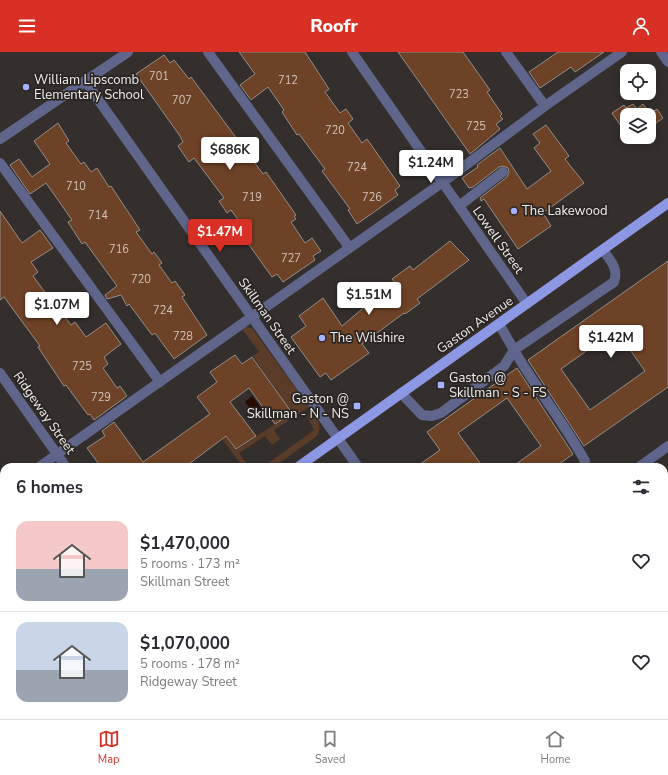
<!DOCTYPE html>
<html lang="en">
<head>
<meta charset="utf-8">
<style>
	body { margin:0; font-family:"Nunito Sans",sans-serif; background:#f2f2f3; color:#2b2b33; height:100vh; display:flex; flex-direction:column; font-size:15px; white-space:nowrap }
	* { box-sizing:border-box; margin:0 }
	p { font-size:13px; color:#7c7c81 }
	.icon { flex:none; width:22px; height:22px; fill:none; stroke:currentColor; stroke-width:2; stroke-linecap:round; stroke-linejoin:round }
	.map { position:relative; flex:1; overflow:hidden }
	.side { position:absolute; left:0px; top:411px; width:668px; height:256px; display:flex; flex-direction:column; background:#fff; border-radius:12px 12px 0 0; box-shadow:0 2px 10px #0003 }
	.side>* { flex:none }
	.buttons { position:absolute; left:620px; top:12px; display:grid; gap:8px }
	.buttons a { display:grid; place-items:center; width:36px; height:36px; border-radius:8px; background:#fff; box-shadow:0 2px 10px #0003; font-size:20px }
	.price { position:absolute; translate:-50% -34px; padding:0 9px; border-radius:4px; background:#fff; color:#222; font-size:13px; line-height:26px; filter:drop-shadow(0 1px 2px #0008) }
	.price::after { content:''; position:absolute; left:50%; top:24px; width:12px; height:9px; margin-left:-6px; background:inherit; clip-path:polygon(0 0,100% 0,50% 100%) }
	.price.selected { background:#d93025; color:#fff }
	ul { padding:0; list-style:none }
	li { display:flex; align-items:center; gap:12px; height:100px; padding:0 16px }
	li+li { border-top:1px solid #e1e1e2 }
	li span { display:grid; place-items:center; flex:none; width:112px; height:80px; border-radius:12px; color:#555 }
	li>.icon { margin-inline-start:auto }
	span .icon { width:48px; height:48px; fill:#fffc; stroke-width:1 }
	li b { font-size:17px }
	h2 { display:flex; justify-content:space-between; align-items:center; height:48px; padding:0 16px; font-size:17px }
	header { display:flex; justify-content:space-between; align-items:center; height:52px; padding:0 16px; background:#d93025; color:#fff; font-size:18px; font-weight:800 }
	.tabs { display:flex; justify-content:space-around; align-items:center; height:56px; border-top:1px solid #e1e1e2; background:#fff; font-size:11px; color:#7c7c81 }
	.tabs a { display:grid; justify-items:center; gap:2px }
	.tabs .selected { color:#d93025 }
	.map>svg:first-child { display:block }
	.green { fill:#5b3c28 }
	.water { fill:#280a00 }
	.building { fill:#6e4226; stroke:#948e8a; fill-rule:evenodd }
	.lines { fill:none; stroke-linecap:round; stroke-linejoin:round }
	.minor { stroke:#5f658b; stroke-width:10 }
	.major { stroke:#8d98e5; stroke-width:10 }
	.poi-dot { fill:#a5b1fc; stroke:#2a2522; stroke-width:1.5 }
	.labels { text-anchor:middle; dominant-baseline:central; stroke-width:3.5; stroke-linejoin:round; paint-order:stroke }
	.number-label { font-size:11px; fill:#d1c4bb }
	.poi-label { font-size:13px; fill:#f2efed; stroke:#2a2522; text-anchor:start }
	.street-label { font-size:13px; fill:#f2efed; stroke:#2a2522 }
</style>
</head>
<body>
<header><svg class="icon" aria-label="menu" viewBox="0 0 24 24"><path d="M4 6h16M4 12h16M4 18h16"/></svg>Roofr<svg class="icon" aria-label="person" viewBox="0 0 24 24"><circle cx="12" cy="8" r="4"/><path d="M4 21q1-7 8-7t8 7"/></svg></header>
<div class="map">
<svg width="668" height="667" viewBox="0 0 668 667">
	<rect width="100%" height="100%" fill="#342f2c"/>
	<g class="green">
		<path d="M247,275L252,276L309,355L274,378L280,387L272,393L265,384L239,401L249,415H243L205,364L209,362L236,398L292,361L253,304L259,300L241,276Z"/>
		<path d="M311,360C319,366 322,376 317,384L274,415H267V412L314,378L307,364Z"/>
	</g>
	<path class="water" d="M252,344L264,360L257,366L245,350Z"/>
	<g class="building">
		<path d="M239,0H305L329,37L325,40L340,61L346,57L353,67L348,71L362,91L367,87L400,134L395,138L398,143L357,172L348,158L350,157L322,119L325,117L299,82L297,83L282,60L284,58L268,35L251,48L240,33L255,22Z"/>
		<path d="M398,0H463L490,38L487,40L502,62L500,64L503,67L496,72L500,77L470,102Z"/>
		<path d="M558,0H604L575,20L571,15L540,36L529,20Z"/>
		<path d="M164,3L170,11L174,8L189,27L191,25L263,122L266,120L296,163L294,164L296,167L291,170L305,191L312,186L321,199L313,204L315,208L283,230L277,222L272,225L242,183L247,180L231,158L227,161L219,149L224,146L194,106L189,110L178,94L183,90L180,84L136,22Z"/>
		<path d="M633,52L637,57L643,52L650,62L657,57L663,66L649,76V63H627V83L612,61L624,53L626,56Z"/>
		<path d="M58,71L69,89L66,91L81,112L84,110L91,120L97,116L109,135L111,134L140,178L136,180L152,202L154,200L162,211L159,213L172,231L175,229L185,243L182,245L207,283L174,307L155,281L152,283L129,252L127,254L121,243L107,247L105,243L117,234L85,190L82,192L68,170L72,168L46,131L30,142L10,113L19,107L32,125L50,112L34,89Z"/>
		<path d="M546,73L569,104L565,107L584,131L543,161L551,174L518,197L484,147L481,149L480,146L507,125L509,120L508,116L503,114L499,115L473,135L469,136L462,126L478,115L477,113L500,96L527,137L551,119L534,96L540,91L533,82Z"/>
		<path d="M0,159L22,191L40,178L53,196L31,210L38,220L33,224L47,243L51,240L59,251L56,253L71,273L75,270L86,285L106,271L121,292L104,305L108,312L103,316L117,336L120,334L127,344L94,368L90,362L88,363L66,333L64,334L38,295L40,294L4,245L0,248Z"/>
		<path d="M450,189L469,208L417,247L420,251L405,262L404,261L362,292L369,301L331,328L326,321L320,325L291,285L306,274L299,264L323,246L342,274L374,247L377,251L399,236L392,227L410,214L413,218Z"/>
		<path d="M668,209V335L584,394L528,308ZM616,278L645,319L590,358L561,317Z"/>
		<path d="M235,303L242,312L252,305L292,361L275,372L249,336L230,350L256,384L236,397L226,384L185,415H101L87,396L105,384L102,379L114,370L143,410L210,362L197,345L217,330L210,320Z"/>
		<path d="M517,316L573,402L555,415H512L541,394L507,346L458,381L483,415H416L440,398L427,380Z"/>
	</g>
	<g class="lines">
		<g class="minor">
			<path d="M208,0L349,195"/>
			<path d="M352,0L527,252"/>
			<path d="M506,0L545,54"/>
			<path d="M661,0L668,10"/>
			<path d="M85,29L358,415"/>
			<path d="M0,87L128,0"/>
			<path d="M0,111L160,330"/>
			<path d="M459,154L503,120"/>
			<path d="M0,321L66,415"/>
			<path d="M401,341L422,363L432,364L441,361L504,314L514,298L499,272"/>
			<path d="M39,415L443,130L545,54L622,0"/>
			<path d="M583,415L585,409C564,371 536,336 514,298L614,230C619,217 610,208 603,198"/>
			<path d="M639,415L668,394"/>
			<path d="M0,442L4,439"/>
			<path d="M664,640L668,638"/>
			<path d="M53,663L56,667"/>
			<path d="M120,663L123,667"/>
			<path d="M537,663L540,667"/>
			<path d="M226,667L231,663"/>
			<path d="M285,667L291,663"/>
			<path d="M626,667L632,663"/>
		</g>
		<g class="major">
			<path d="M298,415L668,151"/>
			<path d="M0,625L4,622"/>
		</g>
	</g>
	<g class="poi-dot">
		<circle cx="26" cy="35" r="4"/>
		<circle cx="514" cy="159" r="4"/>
		<circle cx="322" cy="286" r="4"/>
		<rect x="437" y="329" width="8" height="8" rx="2"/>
		<rect x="353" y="350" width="8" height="8" rx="2"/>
	</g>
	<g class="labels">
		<g class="number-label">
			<text x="159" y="24">701</text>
			<text x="288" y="28">712</text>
			<text x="459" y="42">723</text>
			<text x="182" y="48">707</text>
			<text x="476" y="74">725</text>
			<text x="335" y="78">720</text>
			<text x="357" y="115">724</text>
			<text x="76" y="134">710</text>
			<text x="252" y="145">719</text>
			<text x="372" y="145">726</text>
			<text x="98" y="163">714</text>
			<text x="119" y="197">716</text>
			<text x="291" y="206">727</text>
			<text x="141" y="227">720</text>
			<text x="163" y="258">724</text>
			<text x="183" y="284">728</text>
			<text x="82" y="314">725</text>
			<text x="101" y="345">729</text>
		</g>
		<g class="poi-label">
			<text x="34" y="28">William Lipscomb<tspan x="34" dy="15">Elementary School</tspan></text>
			<text x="522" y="159">The Lakewood</text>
			<text x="330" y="286">The Wilshire</text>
			<text x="449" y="326">Gaston @<tspan x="449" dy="15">Skillman - S - FS</tspan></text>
			<text x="349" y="347" text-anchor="end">Gaston @<tspan x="349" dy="15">Skillman - N - NS</tspan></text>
		</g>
		<g class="street-label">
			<text transform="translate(498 188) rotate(55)">Lowell Street</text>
			<text transform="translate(267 264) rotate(55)">Skillman Street</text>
			<text transform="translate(475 273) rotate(-35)">Gaston Avenue</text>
			<text transform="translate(44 361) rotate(55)">Ridgeway Street</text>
		</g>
	</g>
</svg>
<div class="buttons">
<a><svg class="icon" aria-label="locate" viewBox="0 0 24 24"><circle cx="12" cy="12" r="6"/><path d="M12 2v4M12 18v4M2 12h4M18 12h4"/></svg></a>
<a><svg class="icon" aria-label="layers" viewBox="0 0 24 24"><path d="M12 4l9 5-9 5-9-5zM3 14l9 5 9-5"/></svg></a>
</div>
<b class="price" style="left:230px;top:119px">$686K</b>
<b class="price" style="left:431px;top:132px">$1.24M</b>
<b class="price selected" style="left:220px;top:201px">$1.47M</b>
<b class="price" style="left:369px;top:264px">$1.51M</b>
<b class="price" style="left:57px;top:274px">$1.07M</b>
<b class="price" style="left:611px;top:307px">$1.42M</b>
<section class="side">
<h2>6 homes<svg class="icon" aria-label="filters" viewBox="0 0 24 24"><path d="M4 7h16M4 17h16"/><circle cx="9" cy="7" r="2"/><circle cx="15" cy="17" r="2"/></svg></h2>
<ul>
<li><span style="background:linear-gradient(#f6c9c9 60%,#9aa5b1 0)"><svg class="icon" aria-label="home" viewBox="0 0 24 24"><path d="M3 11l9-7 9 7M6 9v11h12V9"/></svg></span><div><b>$1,470,000</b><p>5 rooms · 173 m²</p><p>Skillman Street</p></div><svg class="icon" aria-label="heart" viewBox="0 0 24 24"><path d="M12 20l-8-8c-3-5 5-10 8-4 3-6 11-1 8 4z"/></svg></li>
<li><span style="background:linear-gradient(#c9d6e8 60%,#9aa5b1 0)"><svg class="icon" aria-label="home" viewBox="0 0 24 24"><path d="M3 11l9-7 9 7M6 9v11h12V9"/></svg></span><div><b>$1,070,000</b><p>5 rooms · 178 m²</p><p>Ridgeway Street</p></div><svg class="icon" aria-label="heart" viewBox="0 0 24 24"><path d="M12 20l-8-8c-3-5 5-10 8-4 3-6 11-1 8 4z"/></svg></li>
</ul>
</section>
</div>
<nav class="tabs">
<a class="selected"><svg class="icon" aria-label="map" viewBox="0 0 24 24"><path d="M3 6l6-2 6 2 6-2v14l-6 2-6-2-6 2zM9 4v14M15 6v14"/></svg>Map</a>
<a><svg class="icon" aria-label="saved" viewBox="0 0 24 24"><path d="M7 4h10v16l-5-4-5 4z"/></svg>Saved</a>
<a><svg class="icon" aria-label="home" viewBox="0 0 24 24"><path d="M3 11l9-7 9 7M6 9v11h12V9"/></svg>Home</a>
</nav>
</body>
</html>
